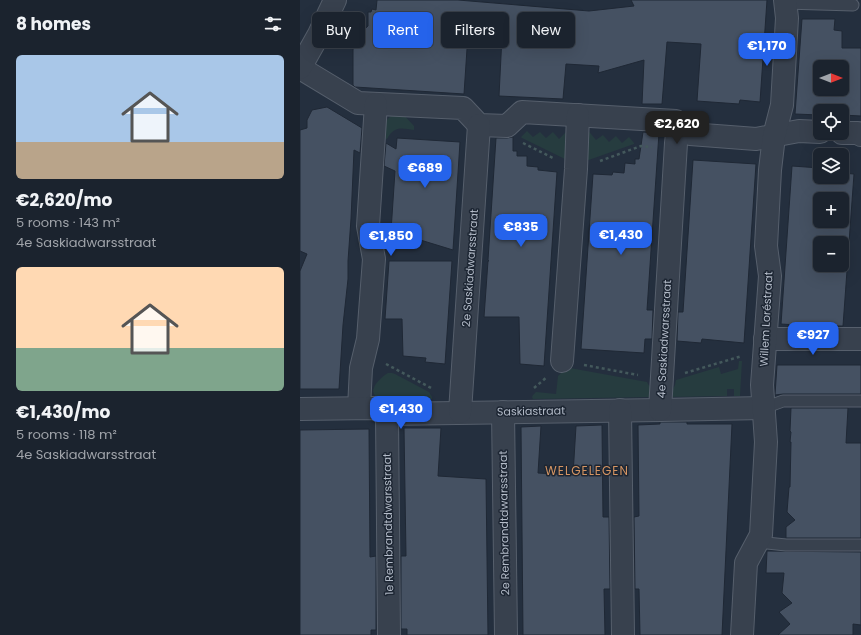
<!DOCTYPE html>
<html lang="en">
<head>
<meta charset="utf-8">
<style>
	body { margin:0; font-family:Poppins,sans-serif; background:#282f3a; color:#f1f3f6; height:100vh; display:flex; flex-direction:column; font-size:15px; white-space:nowrap }
	* { box-sizing:border-box; margin:0 }
	p { font-size:13px; color:#a0a4aa }
	.icon { flex:none; width:22px; height:22px; fill:none; stroke:currentColor; stroke-width:2; stroke-linecap:round; stroke-linejoin:round }
	.map { position:relative; flex:1; overflow:hidden }
	.sheet { display:flex; flex-direction:column; background:#1b232e; width:300px }
	.sheet>* { flex:none }
	.hud { position:absolute; left:12px; top:12px; width:380px; height:36px; display:flex; gap:8px }
	.needle { width:26px; rotate:90deg }
	.tools { position:absolute; left:513px; top:60px; display:grid; gap:8px }
	.tools a { display:grid; place-items:center; width:36px; height:36px; border-radius:6px; background:#1b232e; box-shadow:0 4px 16px #0002,0 0 0 1px #39404a; font-size:20px }
	.price { position:absolute; translate:-50% -34px; padding:0 9px; border-radius:8px; background:#2563eb; color:#fff; font-size:13px; line-height:26px; filter:drop-shadow(0 1px 2px #0008) }
	.price::after { content:''; position:absolute; left:50%; top:24px; width:12px; height:9px; margin-left:-6px; background:inherit; clip-path:polygon(0 0,100% 0,50% 100%) }
	.price.active { background:#222; color:#fff }
	ul { padding:0; list-style:none }
	li { display:grid; align-content:center; gap:8px; height:212px; padding:0 16px }
	li span { display:grid; place-items:center; height:124px; border-radius:6px; color:#555 }
	li>.icon { margin-inline-start:auto }
	span .icon { width:72px; height:72px; fill:#fffc; stroke-width:1 }
	li b { font-size:17px }
	h2 { display:flex; justify-content:space-between; align-items:center; height:48px; padding:0 16px; font-size:17px }
	.pill { padding:0 14px; border-radius:6px; background:#1b232e; box-shadow:0 4px 16px #0002,0 0 0 1px #39404a; font-size:14px; line-height:36px }
	.pill.active { background:#2563eb; color:#fff }
	main { display:flex; flex:1; min-height:0 }
	.map>svg:first-child { display:block }
	.green { fill:#263c3f }
	.building { fill:#455162; stroke:#1f2835; fill-rule:evenodd }
	.lines { fill:none; stroke-linecap:round; stroke-linejoin:round }
	.lane-casing { stroke:#565f6c; stroke-width:13 }
	.street-casing { stroke:#565f6c; stroke-width:24 }
	.path { stroke:#44595c; stroke-width:2.5; stroke-dasharray:3 3; stroke-linecap:butt }
	.lane { stroke:#38414e; stroke-width:11 }
	.street { stroke:#38414e; stroke-width:22 }
	.labels { text-anchor:middle; dominant-baseline:central; stroke-width:3; stroke-linejoin:round; paint-order:stroke }
	.street-label { font-size:11px; fill:#b4bcc9; stroke:#1d2633 }
	.neighbourhood-label { font-size:12px; letter-spacing:1px; fill:#d59563; stroke:#1d2633 }
</style>
</head>
<body>
<main>
<section class="sheet">
<h2>8 homes<svg class="icon" aria-label="filters" viewBox="0 0 24 24"><path d="M4 7h16M4 17h16"/><circle cx="9" cy="7" r="2"/><circle cx="15" cy="17" r="2"/></svg></h2>
<ul>
<li><span style="background:linear-gradient(#a9c7e8 70%,#b9a48a 0)"><svg class="icon" aria-label="home" viewBox="0 0 24 24"><path d="M3 11l9-7 9 7M6 9v11h12V9"/></svg></span><div><b>€2,620/mo</b><p>5 rooms · 143 m²</p><p>4e Saskiadwarsstraat</p></div></li>
<li><span style="background:linear-gradient(#ffd9b3 65%,#7fa58c 0)"><svg class="icon" aria-label="home" viewBox="0 0 24 24"><path d="M3 11l9-7 9 7M6 9v11h12V9"/></svg></span><div><b>€1,430/mo</b><p>5 rooms · 118 m²</p><p>4e Saskiadwarsstraat</p></div></li>
</ul>
</section>
<div class="map">
<svg width="561" height="635" viewBox="0 0 561 635">
	<rect width="100%" height="100%" fill="#242f3e"/>
	<g class="green">
		<path d="M101,112L114,126V130C101,128 94,126 87,139L79,138C84,124 85,116 101,112Z"/>
		<path d="M270,128L269,161L222,138L221,137L227,131L233,137L240,132L246,138L253,132L259,139Z"/>
		<path d="M286,128L296,140L303,135L309,142L316,136L322,143L329,137L334,143V144L283,162Z"/>
		<path d="M439,361H442L440,396H434V389H427V396L369,397L375,385L376,380L419,367L421,374L438,369Z"/>
		<path d="M270,368L347,382L348,384L351,388V397L233,399L232,397L233,395L236,392L256,394L258,376L265,369Z"/>
		<path d="M88,373H92L95,374L129,392L132,397V399L130,400H108L76,397C74,394 72,391 74,388C75,383 84,375 88,373Z"/>
	</g>
	<g class="building">
		<path d="M77,0H158L289,11L334,6L331,0H467L460,102L440,100L439,104L397,101L401,44L367,42L362,104H342L344,60L298,73L299,66L266,64L263,99L199,96L202,36L168,34L164,94L55,87L53,85V49L56,47V37L68,26V12H71L72,9L76,10Z"/>
		<path d="M502,19H535L534,30L542,31V48H561V116L542,115V111H520V115L495,114ZM520,67H542V89H520Z"/>
		<path d="M27,107L62,128L60,153L54,150L51,219L48,261V279L43,325L39,389H0V271L7,254L0,251V130L7,128V120L12,110Z"/>
		<path d="M343,132L359,133L347,310H353L352,339H345L344,353L281,349L293,174L312,175L313,172L324,173L325,163L335,164V159H339Z"/>
		<path d="M213,137V151H217V156H227V166L238,167V170L257,172L244,366L220,364L219,317H184L188,261H189L188,260L196,138H207Z"/>
		<path d="M97,138L160,142L153,250L91,231L95,171L84,166L86,143L96,149Z"/>
		<path d="M393,160L456,164L444,343L402,339L401,343L377,341L378,312H383Z"/>
		<path d="M492,166L520,168V177H542V173L554,174L543,326H512L481,324ZM520,199H542V221H520ZM520,243H542V265H520Z"/>
		<path d="M89,261H152L145,364L125,362L126,358L103,356L102,319H85Z"/>
		<path d="M477,365H561V394H483L475,395Z"/>
		<path d="M491,408H548L546,443H561V538H486V527L495,520L487,512L489,487H490L491,442H490L491,432L490,431Z"/>
		<path d="M360,422H387V424H432L422,635H340L339,589H335L334,517L339,516L338,425L360,424Z"/>
		<path d="M302,425L303,517H309L310,589H304L305,635H223L221,427L241,426L238,473L273,475L276,426Z"/>
		<path d="M104,428H141L138,476L186,479L188,635H107V629H101V556H106Z"/>
		<path d="M69,429L70,557L76,556V630H71V635H0V430Z"/>
		<path d="M467,551L561,552V625L553,624V635H478L490,624L479,612L492,603L482,593L484,573H466Z"/>
	</g>
	<g class="lines">
		<g class="lane-casing">
			<g id="lane">
				<path d="M485,3L553,5"/>
				<path d="M464,408L483,401H561"/>
				<path d="M457,542L486,545H561"/>
			</g>
		</g>
		<g class="street-casing">
			<g id="street">
				<path d="M0,68L58,103L163,108L179,125L207,126L222,112L376,121L390,134L456,139L499,131L520,132"/>
				<path d="M0,68L19,34L35,0"/>
				<path d="M542,133H558L561,135"/>
				<path d="M465,339H561"/>
				<path d="M262,361L276,169L278,115"/>
				<path d="M59,408L61,368L68,339L74,259L68,226L76,104"/>
				<path d="M0,409L74,408L87,414L360,410L464,408"/>
				<path d="M320,410L323,635"/>
				<path d="M360,410L376,143L377,134L383,128"/>
				<path d="M160,412L179,125"/>
				<path d="M203,412L206,635"/>
				<path d="M87,414L89,635"/>
				<path d="M442,635L446,563L461,535L466,442L462,385L470,276L466,246L470,170L474,136L482,105L487,18L485,0"/>
			</g>
		</g>
		<g class="path">
			<path d="M223,143L253,158"/>
			<path d="M300,161L341,146L352,147"/>
			<path d="M86,364L133,389"/>
			<path d="M284,365L338,375"/>
			<path d="M385,373L442,356"/>
			<path d="M234,388L247,377"/>
		</g>
		<use href="#lane" class="lane"/>
		<use href="#street" class="street"/>
	</g>
	<g class="labels">
		<g class="street-label">
			<text transform="translate(170 268) rotate(-86)">2e Saskiadwarsstraat</text>
			<text transform="translate(466 319) rotate(-87)">Willem Loréstraat</text>
			<text transform="translate(364 339) rotate(-87)">4e Saskiadwarsstraat</text>
			<text transform="translate(231 411) rotate(-1)">Saskiastraat</text>
			<text transform="translate(204 523) rotate(-91)">2e Rembrandtdwarsstraat</text>
			<text transform="translate(88 524) rotate(-91)">1e Rembrandtdwarsstraat</text>
		</g>
		<g class="neighbourhood-label">
			<text x="287" y="470">WELGELEGEN</text>
		</g>
	</g>
</svg>
<div class="tools">
<a><svg class="needle" viewBox="-14 -14 28 28"><path d="M0-13l5 13h-10z" fill="#e53935"/><path d="M0 13l5-13h-10z" fill="#a0a4aa"/></svg></a>
<a><svg class="icon" aria-label="locate" viewBox="0 0 24 24"><circle cx="12" cy="12" r="6"/><path d="M12 2v4M12 18v4M2 12h4M18 12h4"/></svg></a>
<a><svg class="icon" aria-label="layers" viewBox="0 0 24 24"><path d="M12 4l9 5-9 5-9-5zM3 14l9 5 9-5"/></svg></a>
<a>+</a>
<a>−</a>
</div>
<b class="price" style="left:467px;top:67px">€1,170</b>
<b class="price active" style="left:377px;top:145px">€2,620</b>
<b class="price" style="left:125px;top:189px">€689</b>
<b class="price" style="left:221px;top:248px">€835</b>
<b class="price" style="left:321px;top:256px">€1,430</b>
<b class="price" style="left:91px;top:257px">€1,850</b>
<b class="price" style="left:513px;top:356px">€927</b>
<b class="price" style="left:101px;top:430px">€1,430</b>
<div class="hud">
<a class="pill">Buy</a>
<a class="pill active">Rent</a>
<a class="pill">Filters</a>
<a class="pill">New</a>
</div>
</div>
</main>
</body>
</html>
